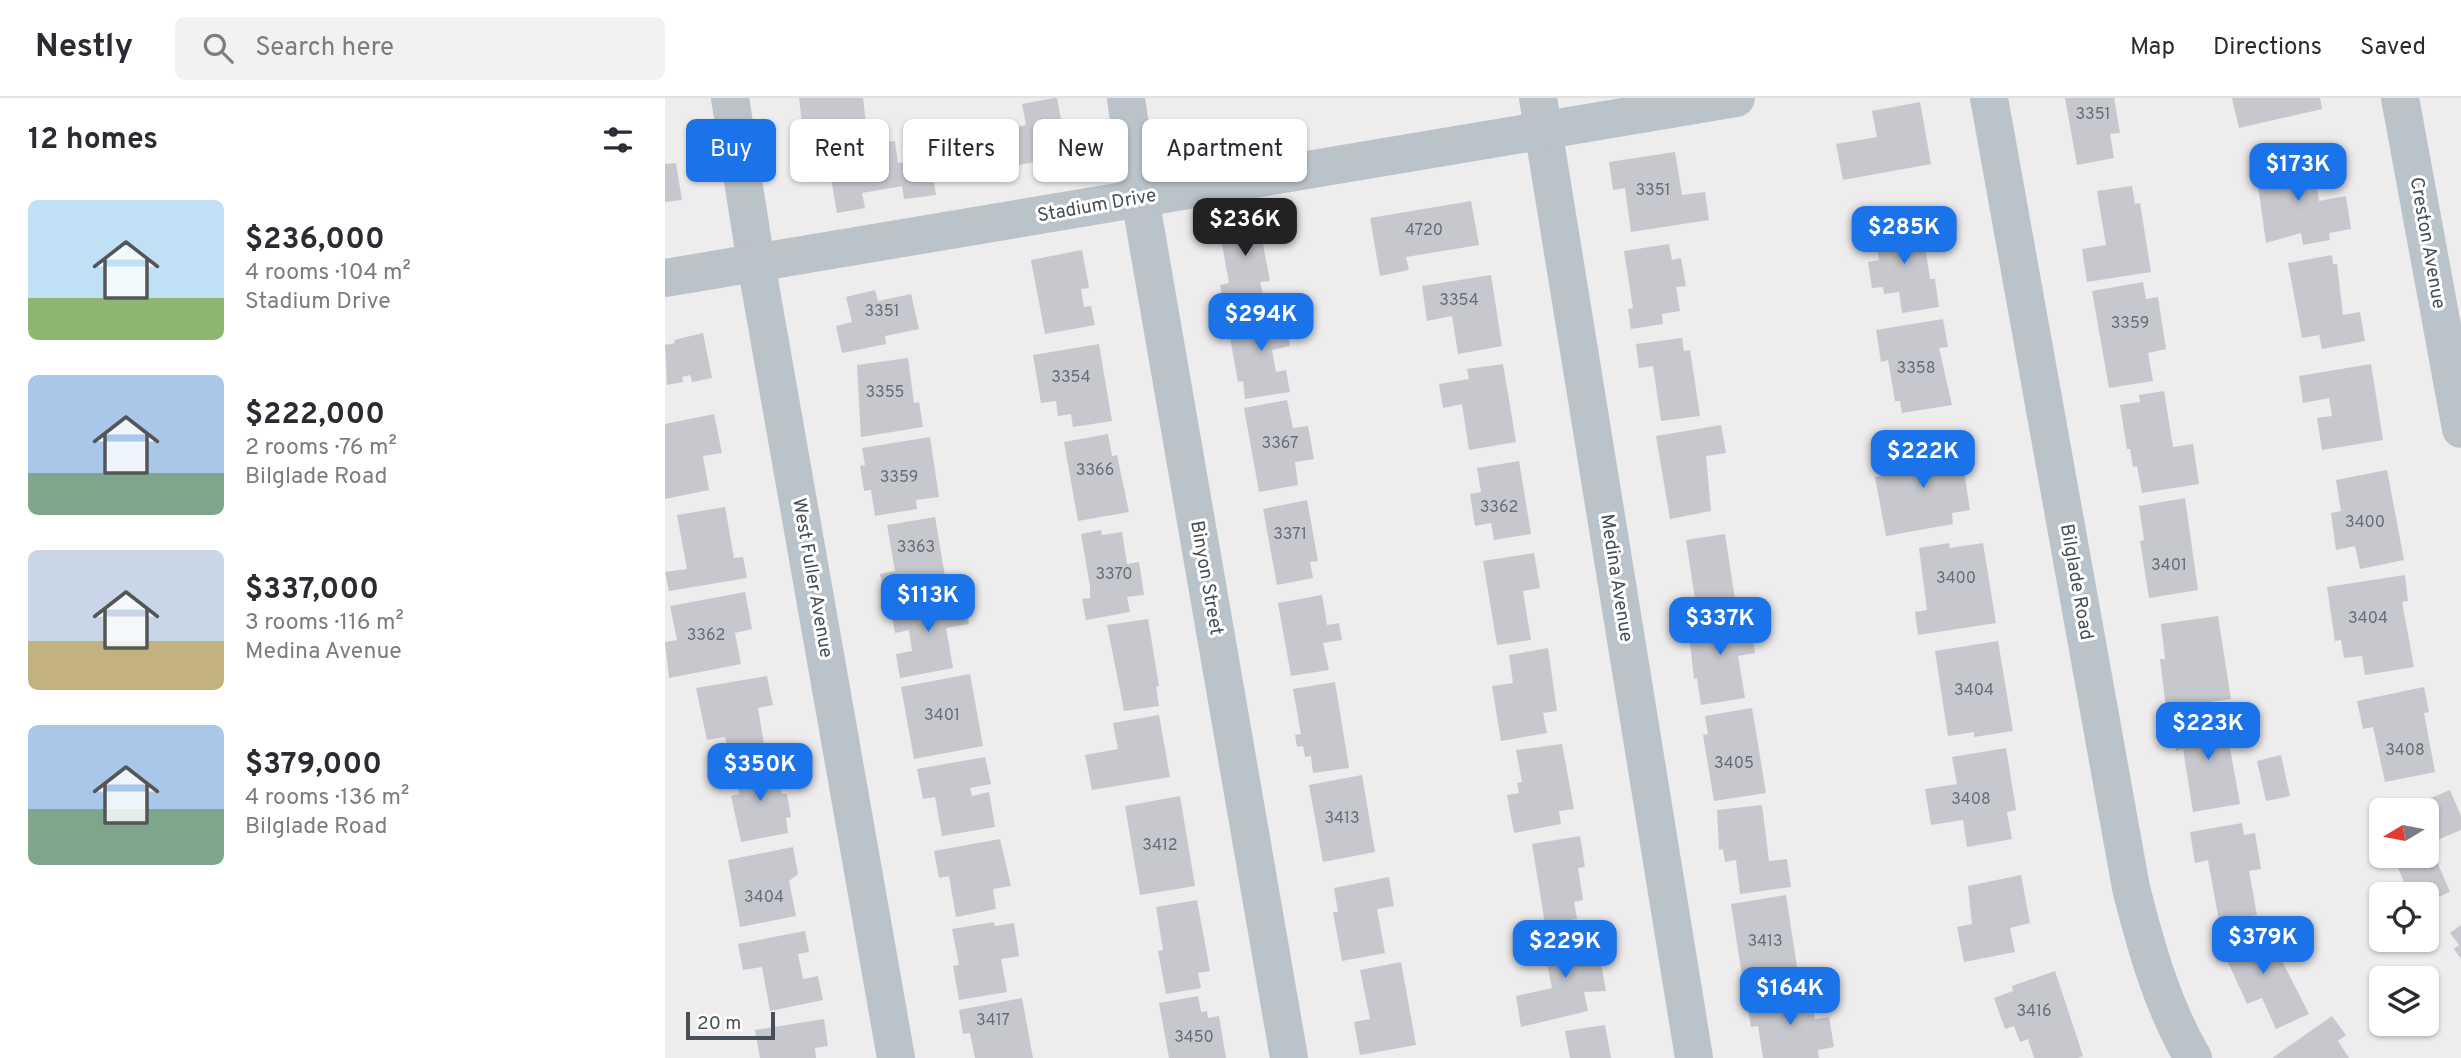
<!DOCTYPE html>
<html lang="en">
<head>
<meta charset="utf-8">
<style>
	body { margin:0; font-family:Overpass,sans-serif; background:#f2f2f3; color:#2b2b33; height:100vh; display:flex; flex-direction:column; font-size:26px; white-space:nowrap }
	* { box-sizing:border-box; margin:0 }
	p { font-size:23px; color:#7c7c81 }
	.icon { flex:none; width:38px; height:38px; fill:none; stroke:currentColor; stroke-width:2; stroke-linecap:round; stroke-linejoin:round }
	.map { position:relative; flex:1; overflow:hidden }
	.drawer { display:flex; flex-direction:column; background:#fff; width:665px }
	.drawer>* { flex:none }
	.guide { position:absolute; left:21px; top:21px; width:665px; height:63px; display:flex; gap:14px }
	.needle { width:46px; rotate:260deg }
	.tools { position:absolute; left:1704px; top:700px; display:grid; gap:14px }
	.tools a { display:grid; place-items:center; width:70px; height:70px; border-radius:10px; background:#fff; box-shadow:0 2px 5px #0004; font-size:35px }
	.scale { position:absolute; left:21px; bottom:18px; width:89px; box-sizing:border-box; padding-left:7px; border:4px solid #464f57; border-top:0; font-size:19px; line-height:24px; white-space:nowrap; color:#464f57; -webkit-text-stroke:5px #fff; paint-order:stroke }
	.price { position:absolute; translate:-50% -60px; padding:0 16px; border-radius:14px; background:#1a73e8; color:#fff; font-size:23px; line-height:46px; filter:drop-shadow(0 2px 4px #0008) }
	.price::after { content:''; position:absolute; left:50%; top:42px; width:21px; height:16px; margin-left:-10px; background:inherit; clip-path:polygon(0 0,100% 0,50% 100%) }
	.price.active { background:#222; color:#fff }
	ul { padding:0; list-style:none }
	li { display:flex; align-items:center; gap:21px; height:175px; padding:0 28px }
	li span { display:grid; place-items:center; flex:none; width:196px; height:140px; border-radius:10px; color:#555 }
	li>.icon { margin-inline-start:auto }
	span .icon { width:84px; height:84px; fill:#fffc; stroke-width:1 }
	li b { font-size:30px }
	h2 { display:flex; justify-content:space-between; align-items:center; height:84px; padding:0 28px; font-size:30px }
	.tag { padding:0 24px; border-radius:10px; background:#fff; box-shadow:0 2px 5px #0004; font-size:24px; line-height:63px }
	.tag.active { background:#1a73e8; color:#fff }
	header { display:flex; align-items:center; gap:42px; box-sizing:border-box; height:98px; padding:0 35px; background:#fff; border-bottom:2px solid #e1e1e2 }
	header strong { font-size:33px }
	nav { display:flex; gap:38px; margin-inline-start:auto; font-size:24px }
	.search { width:490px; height:63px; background:#f2f2f3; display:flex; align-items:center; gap:18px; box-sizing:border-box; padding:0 24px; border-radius:10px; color:#7c7c81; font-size:26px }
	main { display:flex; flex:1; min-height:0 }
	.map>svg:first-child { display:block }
	.building { fill:#c7c8ce }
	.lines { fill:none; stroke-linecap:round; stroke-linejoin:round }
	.minor { stroke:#bbc3ca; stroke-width:38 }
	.labels { text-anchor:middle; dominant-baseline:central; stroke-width:6; stroke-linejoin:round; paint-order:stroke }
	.number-label { font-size:16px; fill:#666d75 }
	.street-label { font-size:19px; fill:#464f57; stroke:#fff }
</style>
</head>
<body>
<header>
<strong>Nestly</strong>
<div class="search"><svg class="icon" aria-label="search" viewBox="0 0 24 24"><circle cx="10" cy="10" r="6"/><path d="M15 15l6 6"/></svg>Search here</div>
<nav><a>Map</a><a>Directions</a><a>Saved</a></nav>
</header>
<main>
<section class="drawer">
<h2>12 homes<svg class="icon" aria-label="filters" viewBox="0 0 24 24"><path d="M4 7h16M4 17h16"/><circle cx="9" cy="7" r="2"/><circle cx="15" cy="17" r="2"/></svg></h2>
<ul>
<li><span style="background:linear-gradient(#bfe0f5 70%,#8fb573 0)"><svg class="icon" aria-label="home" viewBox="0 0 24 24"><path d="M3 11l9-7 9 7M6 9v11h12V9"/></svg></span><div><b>$236,000</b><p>4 rooms · 104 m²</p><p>Stadium Drive</p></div></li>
<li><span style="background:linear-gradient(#a9c7e8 70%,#7fa58c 0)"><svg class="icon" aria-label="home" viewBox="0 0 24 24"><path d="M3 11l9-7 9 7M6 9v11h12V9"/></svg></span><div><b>$222,000</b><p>2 rooms · 76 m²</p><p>Bilglade Road</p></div></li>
<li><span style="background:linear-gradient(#c9d6e8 65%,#c2b280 0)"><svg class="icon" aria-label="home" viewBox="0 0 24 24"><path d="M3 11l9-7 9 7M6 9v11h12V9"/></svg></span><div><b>$337,000</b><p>3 rooms · 116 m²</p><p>Medina Avenue</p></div></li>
<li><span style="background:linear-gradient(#a9c7e8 60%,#7fa58c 0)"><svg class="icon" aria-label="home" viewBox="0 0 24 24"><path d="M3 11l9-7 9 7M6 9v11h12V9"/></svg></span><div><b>$379,000</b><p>4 rooms · 136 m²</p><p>Bilglade Road</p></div></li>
</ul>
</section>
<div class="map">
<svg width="1796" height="960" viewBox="0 0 1796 960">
	<rect width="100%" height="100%" fill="#eeecec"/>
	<g class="building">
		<path d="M134,0H198L202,34L139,42Z"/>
		<path d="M389,0H392L403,58L299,77L292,40L361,27L357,6Z"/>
		<path d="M1400,0H1449L1455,35L1445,36L1449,60L1412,67Z"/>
		<path d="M1567,0H1655L1657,11L1574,30Z"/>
		<path d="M1255,4L1266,66L1178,82L1171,46L1212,39L1207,13Z"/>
		<path d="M230,43L233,65L265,60L271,97L239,101L237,88L197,95L200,110L172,115L165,75L144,78L140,55L194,44V49Z"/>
		<path d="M1010,54L1017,97L1040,94L1044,122L966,134L960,90L948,92L944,64Z"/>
		<path d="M1647,57L1654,103L1681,98L1686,131L1664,135L1665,142L1638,147L1636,135L1601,145L1590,66Z"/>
		<path d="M11,65L17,102L0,104V66Z"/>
		<path d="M1467,88L1470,106L1475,105L1486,174L1422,184L1417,151L1441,147L1432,93Z"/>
		<path d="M806,103L814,147L741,159L744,172L715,178L705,120Z"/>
		<path d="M601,115L606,145L598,146L605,183L595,184L599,201L559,208L555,187L564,185L553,124Z"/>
		<path d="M1256,121L1265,181H1270L1274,209L1237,215L1234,194L1219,196L1218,189L1207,190L1203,164L1214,162L1209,128Z"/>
		<path d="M1004,146L1007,162L1016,160L1021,188L1011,189L1015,213L997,216L998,226L966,231L963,211L968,210L959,153Z"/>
		<path d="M417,152L424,190L416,191L419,209L426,208L430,227L380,236L366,162Z"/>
		<path d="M1667,157L1668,166H1672L1678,217L1695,214L1700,243L1657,251L1654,237L1637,240L1623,165Z"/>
		<path d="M826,177L837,248L793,256L787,218L762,223L757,188Z"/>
		<path d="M1478,184L1481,201L1493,199L1501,251L1483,255L1488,283L1444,290L1427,193Z"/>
		<path d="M210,192L213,203L246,196L254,231L220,238L221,246L177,255L171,228L187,224L181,199Z"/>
		<path d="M619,208L625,248L607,252L611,274L621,272L625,294L580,301L578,283L573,284L565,239L581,236L578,215Z"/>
		<path d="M1278,221L1283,249L1274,250L1287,307L1237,315L1235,303H1230L1223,262L1216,264L1211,232Z"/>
		<path d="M38,235L47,280L27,284L25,277L17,279L18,284L2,287L0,247L10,245L9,242Z"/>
		<path d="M1017,240L1019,253L1025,252L1035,318L996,323L988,268L974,270L971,246Z"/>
		<path d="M434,246L447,323L408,329L406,316L393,318L391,303L376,305L368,257Z"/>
		<path d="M243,260L249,305L254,304L258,329L196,339L192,267Z"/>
		<path d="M838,266L851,344L804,352L797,306L778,310L774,286L804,281L802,271Z"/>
		<path d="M1706,266L1718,342L1657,352L1652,320L1667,318L1664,300L1638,305L1634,278Z"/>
		<path d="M1499,293L1508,349L1528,346L1534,386L1477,395L1472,368L1468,369L1465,351H1462L1455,307L1475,304L1474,297Z"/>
		<path d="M622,302L628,330L643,328L649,361L630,364L633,387L594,394L579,310Z"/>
		<path d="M49,316L57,355L38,358L44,392L0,401V326Z"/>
		<path d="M1056,327L1061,355L1041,358L1046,413L1005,421L991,338Z"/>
		<path d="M443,336L447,358L452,357L464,414L413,423L399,344Z"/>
		<path d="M265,339L274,399L251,402L252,411L210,418L206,392L199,393L195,368L200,367L197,350Z"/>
		<path d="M1284,342L1288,362L1297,361L1305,412L1287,415L1288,426L1221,438L1210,379L1241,373L1237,350Z"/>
		<path d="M854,363L866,436L829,442L826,425L810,428L805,396L816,394L812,370Z"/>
		<path d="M1722,372L1739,462L1695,471L1690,448L1671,452L1666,415L1676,413L1671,382Z"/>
		<path d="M1520,400L1533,492L1484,500L1475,443L1479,442L1474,408Z"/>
		<path d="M642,402L653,463L645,464L648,480L612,487L598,411Z"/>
		<path d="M60,409L69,460L78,459L82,480L4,493L0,474L22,471L12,417Z"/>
		<path d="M270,419L282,490L220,501L215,476L230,473L222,427Z"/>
		<path d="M436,432L437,437L457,434L462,466L474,464L479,497L462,499L465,514L421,522L417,501L425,500V488L416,436Z"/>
		<path d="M1060,436L1071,508L1032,514L1021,442Z"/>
		<path d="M1284,445L1285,450L1318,445L1331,525L1253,537L1250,514L1262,512L1254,450Z"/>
		<path d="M869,455L875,490L858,493L866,542L832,547L818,463Z"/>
		<path d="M1740,477L1743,503L1737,504L1749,569L1700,577L1697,558L1679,560L1676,542L1670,543L1662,489Z"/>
		<path d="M80,494L87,531L70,535L76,566L4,580L0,544L12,542L5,508Z"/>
		<path d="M298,497L304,526L281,530L288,570L235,580L231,556L247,553L244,532L230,535L226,511Z"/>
		<path d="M657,497L662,527L674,525L677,542L658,545L664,572L626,578L613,505Z"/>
		<path d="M1085,517L1090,555L1073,558L1080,600L1036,607L1032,580L1029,581L1023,527Z"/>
		<path d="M1553,518L1566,601L1501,610L1495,561H1500L1496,526Z"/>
		<path d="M483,521L494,588L491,589L494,608L459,613L442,527Z"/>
		<path d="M1333,543L1348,633L1309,639V634L1283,638L1270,553Z"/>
		<path d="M883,550L892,613L878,615L882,635L836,643L827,588L848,585L844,557Z"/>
		<path d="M305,576L318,648L249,661L236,589Z"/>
		<path d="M102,578L108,607L93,610L100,652L64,658L60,639L42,642L31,590Z"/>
		<path d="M670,584L684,670L648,675L646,658L640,659L638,648L632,649L630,637L636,636L628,591Z"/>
		<path d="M1759,589L1764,614L1759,615L1770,674L1720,684L1708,629L1698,631L1692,603Z"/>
		<path d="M1087,610L1101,695L1049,703L1038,637L1043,636L1040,618Z"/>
		<path d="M494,617L505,679L427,692L420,657L453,651L448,625Z"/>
		<path d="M1559,617L1575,706L1528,714L1518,651L1511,653L1506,626Z"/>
		<path d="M897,646L909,711L894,713L896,726L849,735L842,697L854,695L852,685L857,684L851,652Z"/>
		<path d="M1341,650L1351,712L1342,714L1347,741L1302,749L1298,722L1266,727L1260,691L1292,686L1287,659Z"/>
		<path d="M1616,657L1625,698L1601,703L1592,663Z"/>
		<path d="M320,659L326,686L305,690L307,698L324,694L330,729L277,738L270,699L258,701L252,671Z"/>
		<path d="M110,663L117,696H122L126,719L121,720L123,735L76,744L66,698L74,696L69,671Z"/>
		<path d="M697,677L710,754L658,764L644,687Z"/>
		<path d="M1785,692L1796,718V732L1770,743L1773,749L1767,752L1785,794L1762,804V796H1744L1728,758H1762V712H1737Z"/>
		<path d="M515,698L530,788L475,797L460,708Z"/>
		<path d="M1097,707L1104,763L1122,761L1126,789L1075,796L1071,762L1060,764L1058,751L1054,752L1052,712Z"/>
		<path d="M1577,725L1579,737L1590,735L1596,771L1584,773L1592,817L1554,823L1543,762L1530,765L1525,734Z"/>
		<path d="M915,738L920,769L913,770L918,802L909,804L912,821L880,826L867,746Z"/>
		<path d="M335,741L346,788L328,791L331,811L291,819L284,778L274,780L269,753Z"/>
		<path d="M128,749L133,776L124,783L131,818L75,829L63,762Z"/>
		<path d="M1356,777L1365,825L1345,830L1350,854L1299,864L1292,829L1307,826L1303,788Z"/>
		<path d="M724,779L729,808L712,811L720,855L677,863L668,814H673L669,790Z"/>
		<path d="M1121,797L1134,882L1079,891L1066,806Z"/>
		<path d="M532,802L545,873L533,875L536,890L501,896L493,853L498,852L491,809Z"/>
		<path d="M329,824L330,828L349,825L354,858L336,861L342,894L294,902L288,868L294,867L287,831Z"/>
		<path d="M1796,827V861L1789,851L1794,847L1785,835Z"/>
		<path d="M1595,829L1608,858L1613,855L1644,916L1611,931L1597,900L1582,906L1553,842L1576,832L1578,837Z"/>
		<path d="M140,833L144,854L133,856L138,881L153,878L158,902L105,913L97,869L78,872L73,846Z"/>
		<path d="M930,833L936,860L927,862L928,867L936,866L941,893L919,894L923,913L856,929L851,898L887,890L877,843Z"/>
		<path d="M736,864L751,947L695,957L689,924L705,921L695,872Z"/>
		<path d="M1390,873L1418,958L1412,960H1369L1363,941L1355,944L1349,928L1340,931L1329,900L1348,893L1347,888Z"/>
		<path d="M1145,894L1150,921L1164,919L1169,949L1153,952L1154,960H1098L1093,928L1086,929L1082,904Z"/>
		<path d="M533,898L536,914L542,913L543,920L554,918L561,960H504L494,905Z"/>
		<path d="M357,900L368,960H310L305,935L298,936L294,912Z"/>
		<path d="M1667,918L1681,937L1673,943L1684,960H1607Z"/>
		<path d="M159,921L163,948L150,950L151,960H95L90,932Z"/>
		<path d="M940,927L946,960H905L900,933Z"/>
	</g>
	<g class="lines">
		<g class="minor">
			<path d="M65,0L91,165L231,960"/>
			<path d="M461,0L475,100L624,960"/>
			<path d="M873,0L1029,960"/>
			<path d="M1324,0L1466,790C1481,849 1497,907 1528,960"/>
			<path d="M1735,0L1796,331"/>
			<path d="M0,180L1071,0"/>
		</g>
	</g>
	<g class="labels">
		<g class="number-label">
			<text x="1428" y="17">3351</text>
			<text x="988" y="93">3351</text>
			<text x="759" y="133">4720</text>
			<text x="794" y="203">3354</text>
			<text x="217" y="214">3351</text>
			<text x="1465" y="226">3359</text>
			<text x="1251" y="271">3358</text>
			<text x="406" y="280">3354</text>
			<text x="220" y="295">3355</text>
			<text x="615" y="346">3367</text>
			<text x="430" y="373">3366</text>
			<text x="234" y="380">3359</text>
			<text x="834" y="410">3362</text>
			<text x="1700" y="425">3400</text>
			<text x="625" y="437">3371</text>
			<text x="251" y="450">3363</text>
			<text x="1504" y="468">3401</text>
			<text x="449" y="477">3370</text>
			<text x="1291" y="481">3400</text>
			<text x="1703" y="521">3404</text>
			<text x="41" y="538">3362</text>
			<text x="1309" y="593">3404</text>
			<text x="277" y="618">3401</text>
			<text x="1740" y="653">3408</text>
			<text x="1069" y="666">3405</text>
			<text x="1306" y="702">3408</text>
			<text x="677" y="721">3413</text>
			<text x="495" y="748">3412</text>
			<text x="99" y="800">3404</text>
			<text x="1100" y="844">3413</text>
			<text x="1369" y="914">3416</text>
			<text x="328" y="923">3417</text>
			<text x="529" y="940">3450</text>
		</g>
		<g class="street-label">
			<text transform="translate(432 108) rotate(-10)">Stadium Drive</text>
			<text transform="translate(1762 145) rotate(80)">Creston Avenue</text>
			<text transform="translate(147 480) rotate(80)">West Fuller Avenue</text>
			<text transform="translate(541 480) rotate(80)">Binyon Street</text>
			<text transform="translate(951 480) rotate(81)">Medina Avenue</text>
			<text transform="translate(1411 484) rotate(80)">Bilglade Road</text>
		</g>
	</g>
</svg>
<div class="tools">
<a><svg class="needle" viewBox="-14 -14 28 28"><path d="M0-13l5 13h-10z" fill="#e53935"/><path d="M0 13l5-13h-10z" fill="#7c7c81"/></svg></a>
<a><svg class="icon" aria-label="locate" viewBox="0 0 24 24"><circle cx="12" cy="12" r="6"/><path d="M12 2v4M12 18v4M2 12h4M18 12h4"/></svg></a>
<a><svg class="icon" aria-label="layers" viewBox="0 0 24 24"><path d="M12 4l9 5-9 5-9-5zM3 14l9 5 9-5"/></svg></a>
</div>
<div class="scale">20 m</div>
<b class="price" style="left:1633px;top:105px">$173K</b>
<b class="price active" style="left:580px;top:160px">$236K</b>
<b class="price" style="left:1239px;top:168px">$285K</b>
<b class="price" style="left:596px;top:255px">$294K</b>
<b class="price" style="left:1258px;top:392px">$222K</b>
<b class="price" style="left:263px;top:536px">$113K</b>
<b class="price" style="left:1055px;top:559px">$337K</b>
<b class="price" style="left:1543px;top:664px">$223K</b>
<b class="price" style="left:95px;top:705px">$350K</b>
<b class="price" style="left:1598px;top:878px">$379K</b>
<b class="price" style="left:900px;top:882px">$229K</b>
<b class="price" style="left:1125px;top:929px">$164K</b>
<div class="guide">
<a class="tag active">Buy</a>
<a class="tag">Rent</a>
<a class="tag">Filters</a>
<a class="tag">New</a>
<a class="tag">Apartment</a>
</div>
</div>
</main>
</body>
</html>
